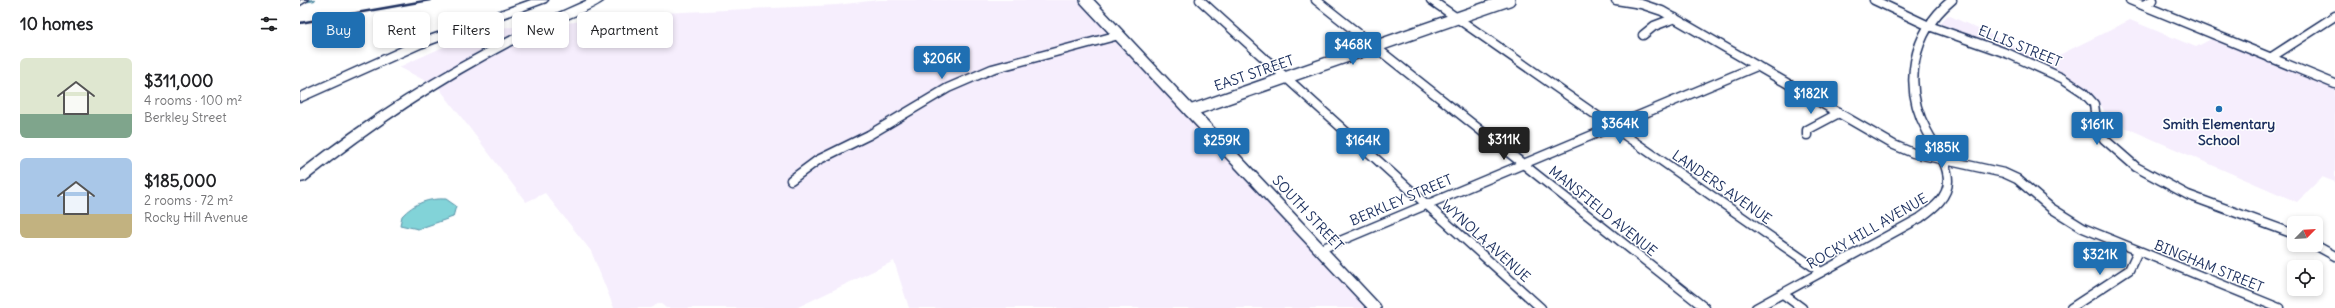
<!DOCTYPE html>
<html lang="en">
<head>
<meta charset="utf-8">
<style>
	body { margin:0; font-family:Delius,sans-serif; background:#f2f2f2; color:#202124; height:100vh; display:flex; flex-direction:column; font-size:15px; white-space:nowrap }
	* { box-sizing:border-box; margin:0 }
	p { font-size:13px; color:#757577 }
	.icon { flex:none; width:22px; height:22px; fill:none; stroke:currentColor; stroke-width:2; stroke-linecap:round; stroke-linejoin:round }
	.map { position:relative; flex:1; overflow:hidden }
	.drawer { display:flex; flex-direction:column; background:#fff; width:300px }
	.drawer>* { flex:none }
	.banner { position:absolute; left:12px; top:12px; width:380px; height:36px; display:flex; gap:8px }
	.needle { width:26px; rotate:66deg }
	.fabs { position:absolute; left:1987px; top:216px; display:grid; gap:8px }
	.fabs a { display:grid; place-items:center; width:36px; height:36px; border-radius:6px; background:#fff; box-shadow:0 2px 6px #0003; font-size:20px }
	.price { position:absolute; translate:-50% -34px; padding:0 9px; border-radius:4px; background:#1f6fb2; color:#fff; font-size:13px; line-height:26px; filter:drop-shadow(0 1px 2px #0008) }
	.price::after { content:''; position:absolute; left:50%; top:24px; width:12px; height:9px; margin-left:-6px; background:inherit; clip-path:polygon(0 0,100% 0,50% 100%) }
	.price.active { background:#222; color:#fff }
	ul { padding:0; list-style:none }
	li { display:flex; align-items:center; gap:12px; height:100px; padding:0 20px }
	li span { display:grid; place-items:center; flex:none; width:112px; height:80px; border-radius:6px; color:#555 }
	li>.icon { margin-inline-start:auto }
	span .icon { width:48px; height:48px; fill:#fffc; stroke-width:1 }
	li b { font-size:17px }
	h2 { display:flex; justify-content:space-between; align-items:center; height:48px; padding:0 20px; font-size:17px }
	.pill { padding:0 14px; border-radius:6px; background:#fff; box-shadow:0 2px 6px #0003; font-size:14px; line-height:36px }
	.pill.active { background:#1f6fb2; color:#fff }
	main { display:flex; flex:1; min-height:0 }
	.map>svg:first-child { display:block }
	.built { fill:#f6eefd }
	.water { fill:#82d3d8; stroke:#5991a7 }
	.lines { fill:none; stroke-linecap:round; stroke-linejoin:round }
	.stream { stroke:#5991a7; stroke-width:2.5 }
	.street-casing { stroke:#1b2f5e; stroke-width:11 }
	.secondary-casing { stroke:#1b2f5e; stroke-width:14 }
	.highway-casing { stroke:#1b2f5e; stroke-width:3 }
	.street { stroke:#fff; stroke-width:8 }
	.secondary { stroke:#fff; stroke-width:11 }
	.highway { fill:#fff; fill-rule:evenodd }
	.rail { stroke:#1b2f5e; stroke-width:2.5 }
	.poi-dot { fill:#1f6fb2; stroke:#fff; stroke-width:1.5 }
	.labels { text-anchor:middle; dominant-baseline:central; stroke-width:3; stroke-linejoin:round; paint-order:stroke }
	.street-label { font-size:14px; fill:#1b2f5e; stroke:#fff }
	.poi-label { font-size:14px; font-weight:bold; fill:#1b2f5e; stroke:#fff }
</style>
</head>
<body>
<main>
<section class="drawer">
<h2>10 homes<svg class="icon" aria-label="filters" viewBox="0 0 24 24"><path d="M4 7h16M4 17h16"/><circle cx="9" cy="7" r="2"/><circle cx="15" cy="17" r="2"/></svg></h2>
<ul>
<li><span style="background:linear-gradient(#dfe7d0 70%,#7fa58c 0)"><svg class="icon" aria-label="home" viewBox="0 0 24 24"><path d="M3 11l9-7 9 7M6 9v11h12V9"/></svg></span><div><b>$311,000</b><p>4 rooms · 100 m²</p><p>Berkley Street</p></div></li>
<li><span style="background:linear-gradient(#a9c7e8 70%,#c2b280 0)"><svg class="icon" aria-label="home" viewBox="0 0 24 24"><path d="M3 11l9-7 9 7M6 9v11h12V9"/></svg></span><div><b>$185,000</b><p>2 rooms · 72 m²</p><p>Rocky Hill Avenue</p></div></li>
</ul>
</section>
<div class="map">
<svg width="2035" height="308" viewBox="0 0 2035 308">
	<rect width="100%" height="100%" fill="#fff"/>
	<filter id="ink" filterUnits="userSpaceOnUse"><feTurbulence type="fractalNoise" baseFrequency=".025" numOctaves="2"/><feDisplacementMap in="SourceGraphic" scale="8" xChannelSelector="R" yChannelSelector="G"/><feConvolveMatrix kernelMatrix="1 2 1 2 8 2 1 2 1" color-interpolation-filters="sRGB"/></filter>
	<g filter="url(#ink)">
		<g class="built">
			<path d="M578,0H779L1066,308H609L594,261L496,308H366L360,303L350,308H314L291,251L245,193L226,202L139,88L99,67L183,29L258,24L341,14L537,5Z"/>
			<path d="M1648,15L1747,61L1830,20L1896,47L1913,38L2035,88V182L2022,177L1997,202L1806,119L1805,112L1796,98L1779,84L1730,58L1643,27L1640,23Z"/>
		</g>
		<path class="water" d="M146,199L156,206L153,217L118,229L100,225L102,216C114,203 129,198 146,199Z"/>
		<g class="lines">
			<path class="stream" d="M8,1L14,0"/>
			<g class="street-casing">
				<g id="street">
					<path d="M900,0L1241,308"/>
					<path d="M1016,0L1405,308"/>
					<path d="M1131,0L1521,272"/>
					<path d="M1316,0L1341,4L1362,11L1594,145L1613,153L1704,173L1717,179L1751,208L1783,228L1979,308"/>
					<path d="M1574,0L1629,26L1709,54L1762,78L1783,92L1794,104L1797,127L1804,139L1836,167L1888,195L1994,234"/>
					<path d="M1830,0L2035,84"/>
					<path d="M1843,5L1853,0"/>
					<path d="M1343,35L1354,26L1375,18"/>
					<path d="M1970,58L2035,16"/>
					<path d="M1507,135V130L1539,113"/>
					<path d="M491,180L518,160L569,135L648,88L692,69L819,35"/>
					<path d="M2015,245L2035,256"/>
					<path d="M1021,249L1457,66"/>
					<path d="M1483,294L1502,308"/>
					<path d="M1456,308L1620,218C1632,209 1648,198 1648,181C1648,163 1635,146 1627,131C1602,86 1612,33 1652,0"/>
					<path d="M1771,308L1829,270L1838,251"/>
				</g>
			</g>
			<g class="secondary-casing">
				<g id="secondary">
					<path d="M786,0L1075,308"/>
					<path d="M890,111L1209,0"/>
				</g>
			</g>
			<g class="highway-casing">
				<g id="highway">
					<path d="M0,0H8L0,5Z"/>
					<path d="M231,0H248L246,2L123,47L0,102V93L115,41Z"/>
					<path d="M288,0H304C299,7 252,25 241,30C156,71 78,123 5,181L0,182V171C89,101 184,45 288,0Z"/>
				</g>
			</g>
			<use href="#street" class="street"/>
			<use href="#secondary" class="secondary"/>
			<use href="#highway" class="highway"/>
			<path class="rail" d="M0,23L130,0"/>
		</g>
	</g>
	<circle class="poi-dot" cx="1919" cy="109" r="4"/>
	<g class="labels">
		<g class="street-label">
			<text transform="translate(1720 46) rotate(22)">ELLIS STREET</text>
			<text transform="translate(954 73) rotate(-19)">EAST STREET</text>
			<text transform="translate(1422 187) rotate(35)">LANDERS AVENUE</text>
			<text transform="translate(1101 200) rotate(-23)">BERKLEY STREET</text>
			<text transform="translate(1303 211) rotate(39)">MANSFIELD AVENUE</text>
			<text transform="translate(1008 213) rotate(47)">SOUTH STREET</text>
			<text transform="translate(1567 231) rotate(-30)">ROCKY HILL AVENUE</text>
			<text transform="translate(1186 241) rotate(42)">WYNOLA AVENUE</text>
			<text transform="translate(1909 266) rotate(22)">BINGHAM STREET</text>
		</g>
		<g class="poi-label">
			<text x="1919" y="124">Smith Elementary<tspan x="1919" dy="16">School</tspan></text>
		</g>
	</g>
</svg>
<div class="fabs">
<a><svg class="needle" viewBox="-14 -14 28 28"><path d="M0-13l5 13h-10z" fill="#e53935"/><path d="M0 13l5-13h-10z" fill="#757577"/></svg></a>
<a><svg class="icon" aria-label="locate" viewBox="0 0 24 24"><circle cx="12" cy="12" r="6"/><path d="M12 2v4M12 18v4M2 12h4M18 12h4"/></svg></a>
</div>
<b class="price" style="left:1053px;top:66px">$468K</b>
<b class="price" style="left:642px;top:80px">$206K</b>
<b class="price" style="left:1511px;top:115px">$182K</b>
<b class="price" style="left:1320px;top:145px">$364K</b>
<b class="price" style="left:1797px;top:146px">$161K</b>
<b class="price active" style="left:1204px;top:161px">$311K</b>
<b class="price" style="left:922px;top:162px">$259K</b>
<b class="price" style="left:1063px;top:162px">$164K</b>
<b class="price" style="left:1642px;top:169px">$185K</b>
<b class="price" style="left:1800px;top:276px">$321K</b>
<div class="banner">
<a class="pill active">Buy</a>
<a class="pill">Rent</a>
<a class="pill">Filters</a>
<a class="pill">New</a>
<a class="pill">Apartment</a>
</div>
</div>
</main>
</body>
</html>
